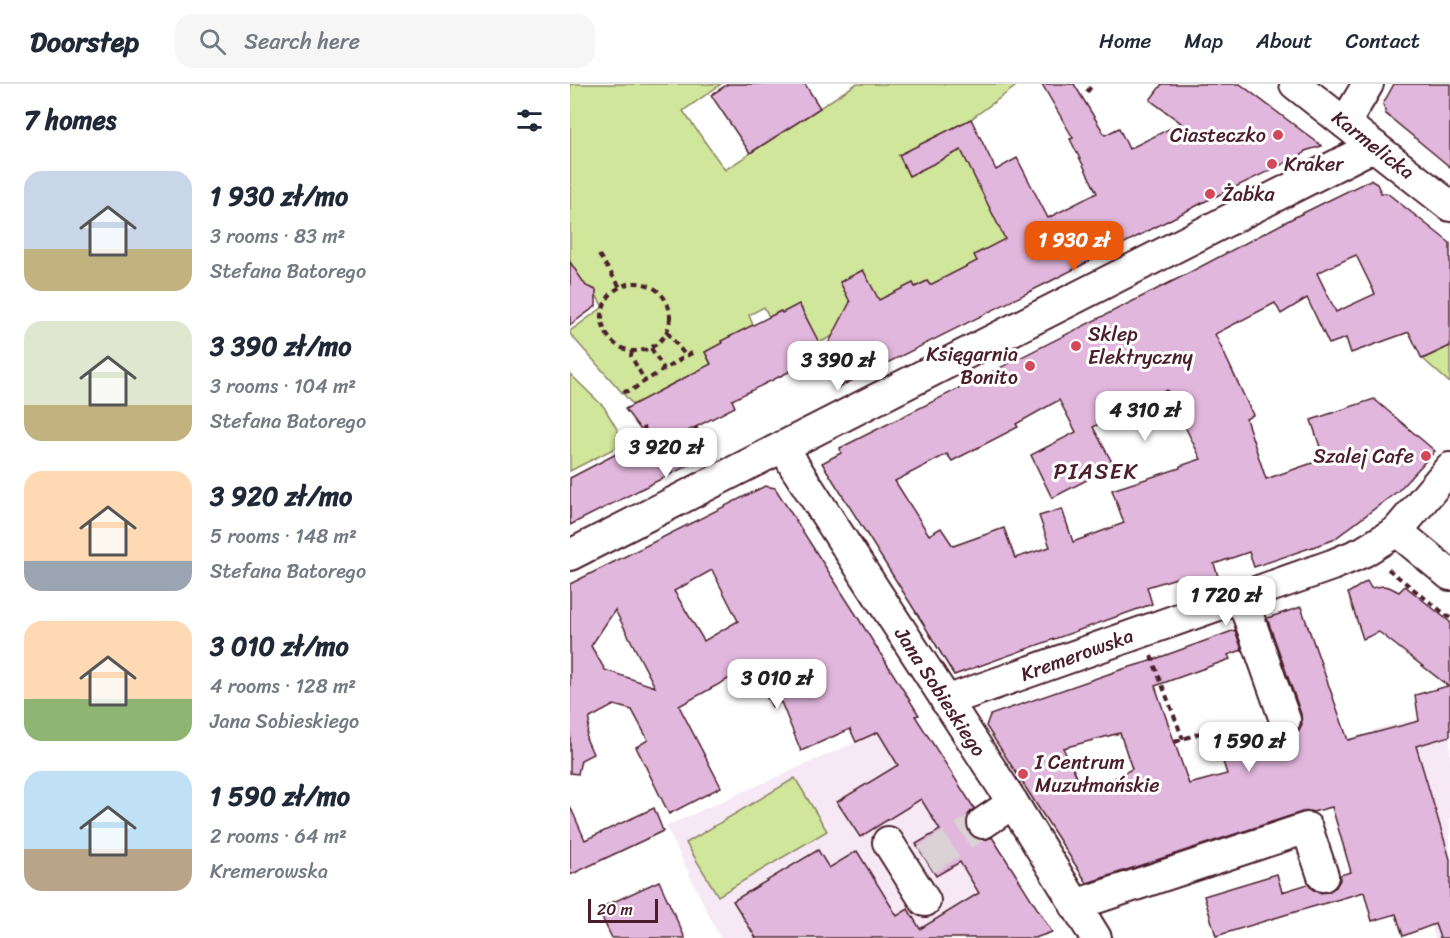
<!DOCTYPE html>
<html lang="en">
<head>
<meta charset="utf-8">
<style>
	body { margin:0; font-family:Sriracha,sans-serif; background:#f6f6f7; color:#1f2937; height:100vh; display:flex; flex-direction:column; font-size:22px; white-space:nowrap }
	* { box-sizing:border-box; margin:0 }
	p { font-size:20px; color:#747a83 }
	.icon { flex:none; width:33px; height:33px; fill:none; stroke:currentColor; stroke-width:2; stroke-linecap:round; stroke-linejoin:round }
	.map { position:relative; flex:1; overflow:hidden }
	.sheet { display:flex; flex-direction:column; background:#fff; width:570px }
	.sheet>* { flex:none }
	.scale { position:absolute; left:18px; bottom:15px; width:70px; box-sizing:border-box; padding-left:6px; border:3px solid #4a1f2b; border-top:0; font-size:16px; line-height:21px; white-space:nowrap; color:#4a1f2b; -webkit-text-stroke:4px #fff; paint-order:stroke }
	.price { position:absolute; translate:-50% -51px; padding:0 14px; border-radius:12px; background:#fff; color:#222; font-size:20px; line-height:39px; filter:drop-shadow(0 2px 3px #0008) }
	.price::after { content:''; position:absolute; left:50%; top:36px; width:18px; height:14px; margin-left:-9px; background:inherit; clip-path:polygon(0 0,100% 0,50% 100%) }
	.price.active { background:#ea580c; color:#fff }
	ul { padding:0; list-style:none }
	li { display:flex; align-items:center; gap:18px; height:150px; padding:0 24px }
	li span { display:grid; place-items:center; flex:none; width:168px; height:120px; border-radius:18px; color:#555 }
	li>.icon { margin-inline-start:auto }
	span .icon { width:72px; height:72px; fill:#fffc; stroke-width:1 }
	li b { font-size:26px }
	h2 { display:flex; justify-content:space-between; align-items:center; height:72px; padding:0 24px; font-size:26px }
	header { display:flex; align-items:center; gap:36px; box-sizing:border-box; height:84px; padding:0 30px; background:#fff; border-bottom:2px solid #e0e1e3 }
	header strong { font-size:28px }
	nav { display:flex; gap:33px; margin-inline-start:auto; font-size:21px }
	.search { width:420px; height:54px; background:#f6f6f7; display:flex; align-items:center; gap:15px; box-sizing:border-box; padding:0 21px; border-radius:18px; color:#747a83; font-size:22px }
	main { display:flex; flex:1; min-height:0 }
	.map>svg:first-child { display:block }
	.built { fill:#f6e9f5 }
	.green { fill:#d0e69b; stroke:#8d8263; stroke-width:1.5; fill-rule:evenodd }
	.building { fill:#e2b7dd; stroke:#4a1f2b; stroke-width:1.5; fill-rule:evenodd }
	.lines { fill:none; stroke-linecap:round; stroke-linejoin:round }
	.minor-tunnel { stroke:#dbd2d5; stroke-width:30; stroke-dasharray:30 15; stroke-linecap:butt }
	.minor-casing { stroke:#4a1f2b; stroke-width:34 }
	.path { stroke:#4a1f2b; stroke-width:4; stroke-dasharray:6 4.5; stroke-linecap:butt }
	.minor { stroke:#fff; stroke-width:30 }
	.poi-dot { fill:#d1495b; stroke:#fff; stroke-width:2 }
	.labels { text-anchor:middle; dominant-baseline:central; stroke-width:6; stroke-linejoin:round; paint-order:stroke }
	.poi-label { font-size:20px; fill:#4a1f2b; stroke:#fff; text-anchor:start }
	.street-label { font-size:20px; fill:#4a1f2b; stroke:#fff }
	.quarter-label { font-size:22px; letter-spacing:1.5px; fill:#4a1f2b; stroke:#fff }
</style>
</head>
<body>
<header>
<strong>Doorstep</strong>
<div class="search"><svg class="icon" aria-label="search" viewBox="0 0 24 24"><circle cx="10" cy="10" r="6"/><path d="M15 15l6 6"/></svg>Search here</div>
<nav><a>Home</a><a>Map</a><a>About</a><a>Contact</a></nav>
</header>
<main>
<section class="sheet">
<h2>7 homes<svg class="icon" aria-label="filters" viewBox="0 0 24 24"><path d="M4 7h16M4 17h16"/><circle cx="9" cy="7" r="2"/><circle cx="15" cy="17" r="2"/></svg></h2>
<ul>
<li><span style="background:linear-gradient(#c9d6e8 65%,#c2b280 0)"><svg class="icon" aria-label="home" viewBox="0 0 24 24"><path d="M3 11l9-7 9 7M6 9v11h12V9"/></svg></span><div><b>1 930 zł/mo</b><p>3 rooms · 83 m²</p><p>Stefana Batorego</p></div></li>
<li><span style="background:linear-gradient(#dfe7d0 70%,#c2b280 0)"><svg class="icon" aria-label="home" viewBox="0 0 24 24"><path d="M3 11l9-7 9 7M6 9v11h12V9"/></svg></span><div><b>3 390 zł/mo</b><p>3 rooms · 104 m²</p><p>Stefana Batorego</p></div></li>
<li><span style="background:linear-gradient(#ffd9b3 75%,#9aa5b1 0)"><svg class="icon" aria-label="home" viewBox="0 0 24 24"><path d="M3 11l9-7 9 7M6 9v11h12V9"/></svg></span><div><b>3 920 zł/mo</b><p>5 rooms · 148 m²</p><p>Stefana Batorego</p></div></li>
<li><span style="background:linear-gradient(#ffd9b3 65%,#8fb573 0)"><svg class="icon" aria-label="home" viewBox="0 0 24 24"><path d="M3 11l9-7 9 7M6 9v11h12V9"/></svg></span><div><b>3 010 zł/mo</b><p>4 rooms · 128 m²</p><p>Jana Sobieskiego</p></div></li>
<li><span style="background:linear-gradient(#bfe0f5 65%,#b9a48a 0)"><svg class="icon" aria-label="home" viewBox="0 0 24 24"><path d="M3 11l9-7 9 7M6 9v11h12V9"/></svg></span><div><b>1 590 zł/mo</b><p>2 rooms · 64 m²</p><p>Kremerowska</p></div></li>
</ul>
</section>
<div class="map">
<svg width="880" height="854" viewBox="0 0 880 854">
	<rect width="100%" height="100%" fill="#fff"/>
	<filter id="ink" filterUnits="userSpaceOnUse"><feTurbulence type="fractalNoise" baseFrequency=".0167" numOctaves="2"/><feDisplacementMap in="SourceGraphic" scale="12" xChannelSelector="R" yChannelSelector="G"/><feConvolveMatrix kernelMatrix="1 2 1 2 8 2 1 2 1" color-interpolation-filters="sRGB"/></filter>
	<g filter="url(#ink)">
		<g class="built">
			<path d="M880,627V854H865L802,646Z"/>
			<path d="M345,632L482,848L467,854H150L96,742Z"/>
		</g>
		<g class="green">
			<path d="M0,0H151L113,27L155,86L286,0H449L401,35L329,71L339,92L391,66L435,153L443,158L413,166L405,170L408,177L360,202L357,197L345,203L343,199L276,245L249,259L230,221L212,229L210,227L199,233L194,223L179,231L183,241L151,257L152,259L135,268L142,283C114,292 89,306 65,323L0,250V247L33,223L26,211V206L22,204L18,205L0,187ZM293,186L299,197L276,209L270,198Z"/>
			<path d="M880,262V299L853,275Z"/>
			<path d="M0,290L34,323L55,359L0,387Z"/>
			<path d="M225,694L257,747L148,812L116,759Z"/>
		</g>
		<g class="building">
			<path d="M158,0H235L250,24L180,69L141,11Z"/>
			<path d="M472,0H504L535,51L549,44L559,65L611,39L580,16L592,0H670L752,62L735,67L732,71L634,118L481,197L269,303L253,271L162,316L165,323L108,352L123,379L0,441V394L77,354L55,325L141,280L135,268L152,259L151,257L211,227L212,229L229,220L254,268L280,218L270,198L293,186L309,216L343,199L345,203L357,197L360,201L407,177L404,171L435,155L391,66L339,92L329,71L401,35L426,86L447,74L478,134L527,109L500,55L503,54Z"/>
			<path d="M824,0H880V83L816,30L813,20Z"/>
			<path d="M800,96L807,100L811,109H817L880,159V262L852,275L839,248L781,269L776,254L759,260L737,214L711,230L705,219L645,250L683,331L676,335L696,395L754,375L741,336L804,315L865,367L828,407L763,456L684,483L679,468L644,480L649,495L618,506L613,492L577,503L582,520L384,591L354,541L252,379L271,369L270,364L611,193L723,134ZM786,171L805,210L766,228L747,189ZM597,306L631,375L610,382V384L542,406L554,439L503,458L492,425L469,432L480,463L445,474L434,444L383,462L371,444L359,451L325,397L377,370L382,377L448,343L446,340L489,316L506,348L461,371L482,414L544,382L523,343Z"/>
			<path d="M0,178L16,202L26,206V222L0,241Z"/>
			<path d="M195,402L205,404L285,529L349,631L345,632L404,724L397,732L396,740L398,748L406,755L415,756L422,753L482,848L465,854H186L163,817L248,766L259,784L287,767L327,832L338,825L350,845L409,809L390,778L366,792L346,760L370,746L351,715L290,753L267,718L328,681L308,648L286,658L280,645L231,667L211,618L202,623L180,583L109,622L151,703L99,730L66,663L78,656L62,626L44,621L20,634L16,654L23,670L11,676L8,690L0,689V500ZM142,486L168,537L134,557L104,507ZM45,526L85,603L35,586L21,562Z"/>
			<path d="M797,497L801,504L813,502L819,503L829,508L835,502L880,538V652L846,662L880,775V854H870L865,840L833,852L826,830L802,837L794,808L718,830L646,852L634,812L707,790L712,808L738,800L742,805L749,809L758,808L766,803L770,796V791L781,788L762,723L743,728L740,727L732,728L517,799L416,642L420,631L550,586L577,578L665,546L672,566L658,571L660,575L585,602L619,700L657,690L649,666L707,651L712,653L720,652L728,648L732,640L731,630L697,534L731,523L778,656L849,637L845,611L878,602L809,548L793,555L778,509ZM550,649L562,685L539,697L512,703L493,664Z"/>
			<path d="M0,722L15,756L84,724L93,747L0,791Z"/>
			<path d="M89,797L115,854H42L28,825Z"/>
		</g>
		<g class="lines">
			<path class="minor-tunnel" d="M356,776L413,739"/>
			<g class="minor-casing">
				<g id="minor">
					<path d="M725,0L880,122"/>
					<path d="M775,39L798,0"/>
					<path d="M214,362L225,383L443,719L526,854"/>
					<path d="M827,447L880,491"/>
					<path d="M0,471L804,62"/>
					<path d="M671,512L715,636"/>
					<path d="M376,617L762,481L793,468L827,447L880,384"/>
					<path d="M413,739L443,719"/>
					<path d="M318,758L355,817"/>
					<path d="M505,821L737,744L753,792"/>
				</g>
			</g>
			<g class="path">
				<path d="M517,8L523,0"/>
				<path d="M29,171L50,203"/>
				<circle cx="66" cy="233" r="34"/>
				<path d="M97,248L116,272L124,268"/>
				<path d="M81,264L94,285"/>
				<path d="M62,267L61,272L75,297"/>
				<path d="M53,308L62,306L75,297L116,272"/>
				<path d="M73,343L88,363L100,360"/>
				<path d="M125,343L129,351"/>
				<path d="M108,357L129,351L138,371"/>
				<path d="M818,485L880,534"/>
				<path d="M581,572L613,655"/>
				<path d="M605,658L646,643"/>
			</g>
			<use href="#minor" class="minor"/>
		</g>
	</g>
	<g class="poi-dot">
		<circle cx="708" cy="51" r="6"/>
		<circle cx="702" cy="80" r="6"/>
		<circle cx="640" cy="110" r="6"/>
		<circle cx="506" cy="262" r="6"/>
		<circle cx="460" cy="282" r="6"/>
		<circle cx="856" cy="372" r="6"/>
		<circle cx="453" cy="690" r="6"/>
	</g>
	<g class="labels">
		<g class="poi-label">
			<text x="696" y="51" text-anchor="end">Ciasteczko</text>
			<text x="714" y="80">Kraker</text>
			<text x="652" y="110">Żabka</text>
			<text x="518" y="250">Sklep<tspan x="518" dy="23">Elektryczny</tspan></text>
			<text x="448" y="270" text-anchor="end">Księgarnia<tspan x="448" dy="23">Bonito</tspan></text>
			<text x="844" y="372" text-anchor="end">Szalej Cafe</text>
			<text x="465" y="678">I Centrum<tspan x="465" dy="23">Muzułmańskie</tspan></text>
		</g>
		<g class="street-label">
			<text transform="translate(803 61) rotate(38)">Karmelicka</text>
			<text transform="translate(507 571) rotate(-20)">Kremerowska</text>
			<text transform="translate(370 608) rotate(57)">Jana Sobieskiego</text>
		</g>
		<g class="quarter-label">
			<text x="526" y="387">PIASEK</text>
		</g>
	</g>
</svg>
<div class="scale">20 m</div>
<b class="price active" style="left:504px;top:188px">1 930 zł</b>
<b class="price" style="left:268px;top:308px">3 390 zł</b>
<b class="price" style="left:575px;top:358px">4 310 zł</b>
<b class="price" style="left:96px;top:395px">3 920 zł</b>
<b class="price" style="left:656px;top:543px">1 720 zł</b>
<b class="price" style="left:207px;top:626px">3 010 zł</b>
<b class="price" style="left:679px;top:689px">1 590 zł</b>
</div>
</main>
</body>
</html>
